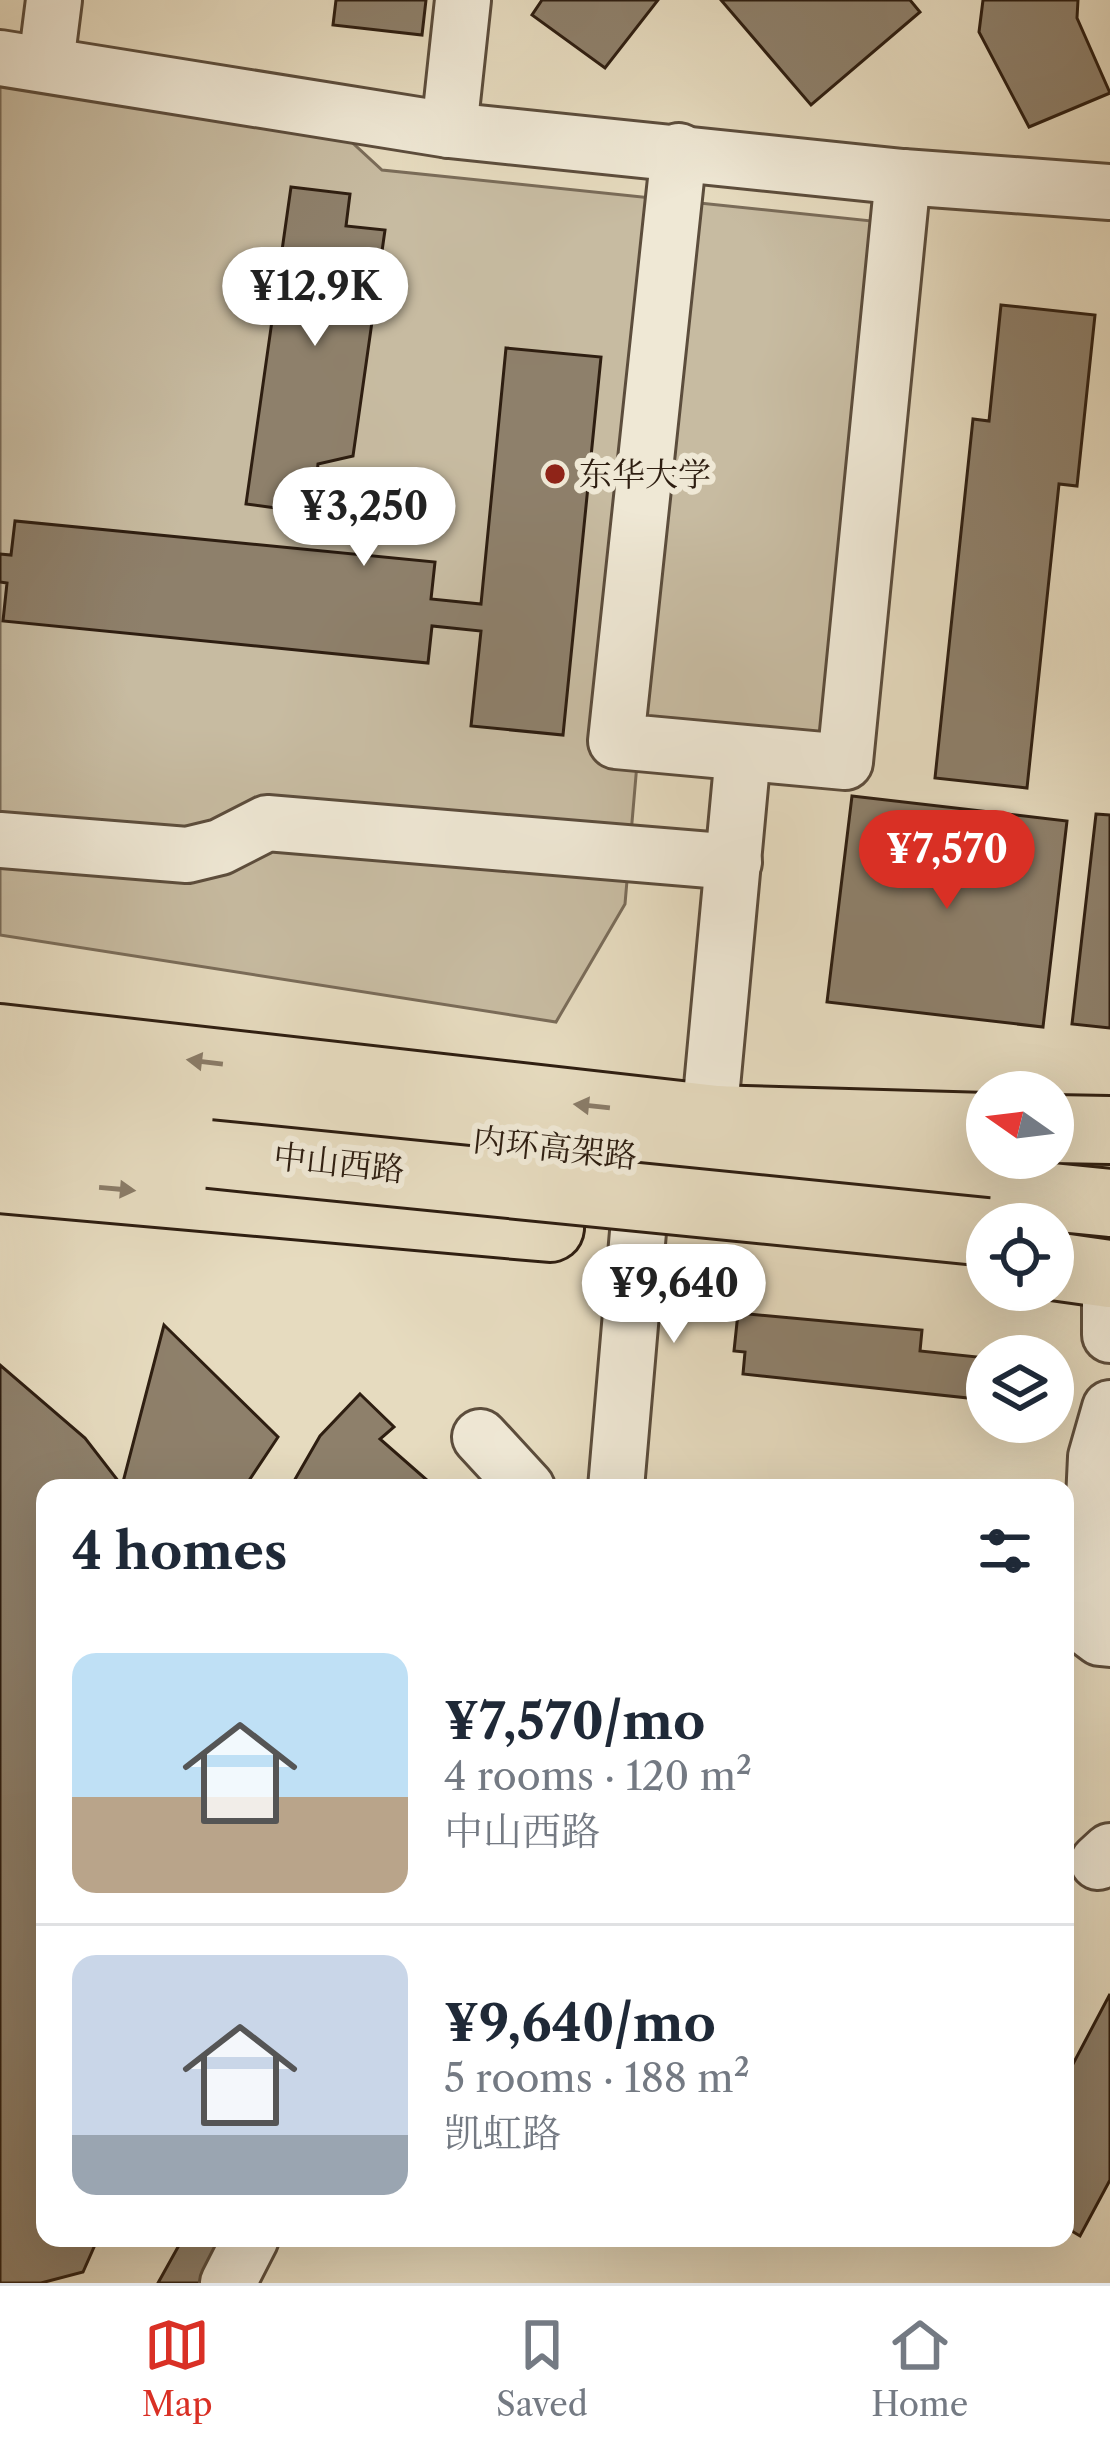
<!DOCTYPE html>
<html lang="en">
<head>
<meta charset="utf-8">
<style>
	body { margin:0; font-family:"Libre Caslon Text","Noto Serif SC",serif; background:#f6f6f7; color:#1f2937; height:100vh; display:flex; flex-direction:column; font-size:45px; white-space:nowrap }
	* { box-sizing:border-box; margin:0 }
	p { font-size:39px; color:#747a83 }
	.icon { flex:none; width:66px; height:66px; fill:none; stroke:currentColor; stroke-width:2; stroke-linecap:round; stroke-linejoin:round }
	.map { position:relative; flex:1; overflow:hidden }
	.drawer { position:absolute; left:36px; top:1479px; width:1038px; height:768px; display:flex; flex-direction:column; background:#fff; border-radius:24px; box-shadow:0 12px 48px #0002 }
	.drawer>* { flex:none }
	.needle { width:78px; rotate:284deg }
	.tools { position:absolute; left:966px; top:1071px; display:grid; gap:24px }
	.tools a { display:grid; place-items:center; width:108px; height:108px; border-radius:50%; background:#fff; box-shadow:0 12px 48px #0002; font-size:60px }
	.price { position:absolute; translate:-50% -102px; padding:0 27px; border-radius:42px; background:#fff; color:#222; font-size:39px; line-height:78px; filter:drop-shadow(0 3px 6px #0008) }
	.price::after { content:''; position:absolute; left:50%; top:72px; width:36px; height:27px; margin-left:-18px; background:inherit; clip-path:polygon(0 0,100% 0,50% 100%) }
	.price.active { background:#d93025; color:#fff }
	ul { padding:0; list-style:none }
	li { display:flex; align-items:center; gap:36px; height:300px; padding:0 36px }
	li+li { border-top:3px solid #e0e1e3 }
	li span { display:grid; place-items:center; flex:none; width:336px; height:240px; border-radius:24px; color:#555 }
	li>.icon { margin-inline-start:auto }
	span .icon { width:144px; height:144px; fill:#fffc; stroke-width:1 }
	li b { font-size:51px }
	h2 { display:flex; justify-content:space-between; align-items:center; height:144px; padding:0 36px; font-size:51px }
	.menu { display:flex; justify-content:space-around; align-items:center; height:168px; border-top:3px solid #e0e1e3; background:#fff; font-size:33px; color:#747a83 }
	.menu a { display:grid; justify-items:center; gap:6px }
	.menu .active { color:#d93025 }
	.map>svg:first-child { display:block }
	.green { fill:#c7bba1; stroke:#7a6c59; stroke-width:3 }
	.building { fill:#8e806b; stroke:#2e1e11; stroke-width:3 }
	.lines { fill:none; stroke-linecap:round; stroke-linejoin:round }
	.minor-casing { stroke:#5c4d3c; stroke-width:60 }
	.major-casing { stroke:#2e1e11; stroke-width:72 }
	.highway-casing { stroke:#2e1e11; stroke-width:72 }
	.minor { stroke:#efe8d5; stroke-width:54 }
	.major { stroke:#e6dbbf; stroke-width:66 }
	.highway { stroke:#e6dbbf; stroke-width:66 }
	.highway-bridge-casing { stroke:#2e1e11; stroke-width:72; stroke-linecap:butt }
	.highway-bridge { stroke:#e6dbbf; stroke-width:66 }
	.oneway { fill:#8a7c68 }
	.poi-dot { fill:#8f2418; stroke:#efe8d5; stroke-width:4.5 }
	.labels { text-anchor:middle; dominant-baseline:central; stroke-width:12; stroke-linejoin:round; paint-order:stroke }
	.poi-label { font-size:33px; fill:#2e1e11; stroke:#efe8d5; text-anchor:start }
	.street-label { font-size:33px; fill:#2e1e11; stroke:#efe8d5 }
</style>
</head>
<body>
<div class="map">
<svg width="1110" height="2283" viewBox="0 0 1110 2283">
	<rect width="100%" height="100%" fill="#e6dbbf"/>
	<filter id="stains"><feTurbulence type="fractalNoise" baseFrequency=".00167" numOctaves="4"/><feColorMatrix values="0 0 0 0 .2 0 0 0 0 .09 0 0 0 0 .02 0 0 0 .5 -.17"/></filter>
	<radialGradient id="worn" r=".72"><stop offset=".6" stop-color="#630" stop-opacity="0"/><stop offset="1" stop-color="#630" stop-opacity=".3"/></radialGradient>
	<path class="green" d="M0,79L332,124L382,170L872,221L826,739L641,717L625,904L556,1022L0,935Z"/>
	<g class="building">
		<path d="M336,0H426L422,35L333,25Z"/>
		<path d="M542,0H658L605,68L532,15Z"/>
		<path d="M721,0H910L920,12L811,105Z"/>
		<path d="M983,0H1078L1077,18L1110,93L1029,127L979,32Z"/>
		<path d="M291,187L350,194L346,226L385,230L353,456L318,464L313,513L246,504Z"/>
		<path d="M1001,305L1095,315L1077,486L1059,484L1027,788L935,778L973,419L989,421Z"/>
		<path d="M506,348L601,357L563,735L471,726L481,631L432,626L428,663L3,621L7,583L0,582V554L11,555L15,521L435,562L431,599L481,604Z"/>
		<path d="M852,796L1067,821L1043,1027L827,1002Z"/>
		<path d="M1096,814L1110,815V1028L1072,1024Z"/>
		<path d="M738,1313L922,1330L920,1351L987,1358V1400L743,1374L745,1352L734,1351Z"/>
		<path d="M164,1325L278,1437L244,1488H45V2238H98L83,2272L41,2283H0V1365L85,1438L122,1486Z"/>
		<path d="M360,1394L394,1427L380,1439L436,1488H290L320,1436Z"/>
		<path d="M1110,1994V2180L1080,2236L1065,2227V2079Z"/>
		<path d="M183,2238H227L203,2283H158Z"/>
	</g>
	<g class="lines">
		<g class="minor-casing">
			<g id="minor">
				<path d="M0,58L449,130L903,177L1110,192"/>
				<path d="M46,63L54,0"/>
				<path d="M449,130L463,0"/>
				<path d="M679,151L616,741L845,762L903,177"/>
				<path d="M0,840L187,855L220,847L267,823L734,862"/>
				<path d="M709,1119L743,754"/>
				<path d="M1110,1286V1335"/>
				<path d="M1110,1408L1096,1457L1088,1629L1100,1638L1110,1639"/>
				<path d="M480,1437L527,1488"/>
				<path d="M616,1488L641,1197"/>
				<path d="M1098,1862L1110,1851"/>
				<path d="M228,2283L251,2238"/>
			</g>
		</g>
		<g class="major-casing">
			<g id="major">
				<path d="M0,1038L768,1125"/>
				<path d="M0,1124L270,1155"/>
			</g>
		</g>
		<g class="highway-casing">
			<g id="highway">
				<path d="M0,1085L130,1104L1110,1203"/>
				<path d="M709,1119L987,1127"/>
				<path d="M1053,1129L1110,1130"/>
				<path d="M0,1179L550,1228"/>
				<path d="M1053,1266L1110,1274"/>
			</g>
		</g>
		<use href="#minor" class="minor"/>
		<use href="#major" class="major"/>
		<use href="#highway" class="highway"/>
		<g class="highway-bridge-casing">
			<path id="highway-bridge" d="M209,1154L987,1232"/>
		</g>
		<use href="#highway-bridge" class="highway-bridge"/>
	</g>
	<defs><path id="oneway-solid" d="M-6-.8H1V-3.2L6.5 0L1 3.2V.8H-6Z" transform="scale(3)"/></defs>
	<g class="oneway">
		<use href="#oneway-solid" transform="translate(205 1062) rotate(-173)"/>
		<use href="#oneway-solid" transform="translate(592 1106) rotate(-174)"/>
		<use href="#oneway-solid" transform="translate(117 1189) rotate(5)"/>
	</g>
	<circle class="poi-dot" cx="555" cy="474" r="12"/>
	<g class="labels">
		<g class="poi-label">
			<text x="579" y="474">东华大学</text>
		</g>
		<g class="street-label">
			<text transform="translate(555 1148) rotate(6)">内环高架路</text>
			<text transform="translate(339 1163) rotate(6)">中山西路</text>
		</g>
	</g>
	<rect width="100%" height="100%" filter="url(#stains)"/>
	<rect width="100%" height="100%" fill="url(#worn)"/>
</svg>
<div class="tools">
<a><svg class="needle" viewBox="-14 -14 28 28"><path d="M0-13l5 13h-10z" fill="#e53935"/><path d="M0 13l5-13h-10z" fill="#747a83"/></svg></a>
<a><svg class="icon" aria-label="locate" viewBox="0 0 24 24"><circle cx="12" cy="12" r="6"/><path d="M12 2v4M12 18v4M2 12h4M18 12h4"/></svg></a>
<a><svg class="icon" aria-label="layers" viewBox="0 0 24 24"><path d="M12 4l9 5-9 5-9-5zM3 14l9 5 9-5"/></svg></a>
</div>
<b class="price" style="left:315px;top:349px">¥12.9K</b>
<b class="price" style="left:364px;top:569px">¥3,250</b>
<b class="price active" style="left:947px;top:912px">¥7,570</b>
<b class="price" style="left:674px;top:1346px">¥9,640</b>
<section class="drawer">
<h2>4 homes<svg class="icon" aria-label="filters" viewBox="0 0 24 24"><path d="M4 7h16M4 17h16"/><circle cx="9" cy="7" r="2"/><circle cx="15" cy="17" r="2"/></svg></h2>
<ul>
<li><span style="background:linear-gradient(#bfe0f5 60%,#b9a48a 0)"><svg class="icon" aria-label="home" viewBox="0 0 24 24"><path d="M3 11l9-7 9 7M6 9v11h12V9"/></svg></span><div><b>¥7,570/mo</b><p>4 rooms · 120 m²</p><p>中山西路</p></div></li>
<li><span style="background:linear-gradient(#c9d6e8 75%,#9aa5b1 0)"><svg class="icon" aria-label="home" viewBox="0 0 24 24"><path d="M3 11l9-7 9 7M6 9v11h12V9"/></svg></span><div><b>¥9,640/mo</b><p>5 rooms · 188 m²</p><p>凯虹路</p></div></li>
</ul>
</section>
</div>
<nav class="menu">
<a class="active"><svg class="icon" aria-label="map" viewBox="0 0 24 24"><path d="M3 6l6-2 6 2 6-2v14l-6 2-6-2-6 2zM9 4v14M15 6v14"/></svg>Map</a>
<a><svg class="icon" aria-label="saved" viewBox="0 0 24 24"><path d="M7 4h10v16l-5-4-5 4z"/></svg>Saved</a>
<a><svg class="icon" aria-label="home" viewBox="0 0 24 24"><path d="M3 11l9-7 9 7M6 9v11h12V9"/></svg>Home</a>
</nav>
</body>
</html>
